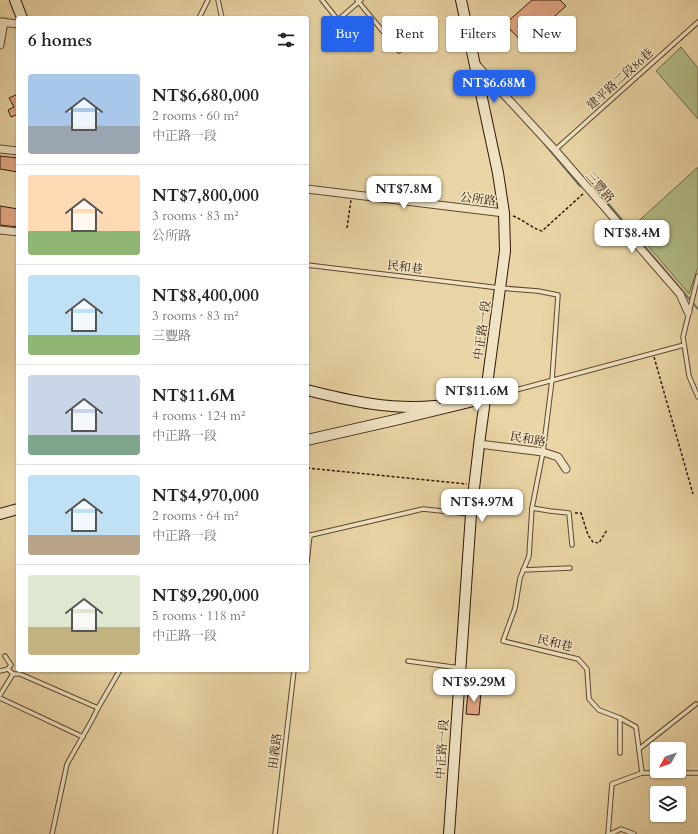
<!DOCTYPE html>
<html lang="en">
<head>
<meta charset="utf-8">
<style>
	body { margin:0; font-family:Cardo,"Noto Serif TC",serif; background:#f2f2f2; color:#222; height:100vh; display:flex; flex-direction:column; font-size:15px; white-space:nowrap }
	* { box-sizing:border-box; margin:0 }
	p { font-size:13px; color:#767676 }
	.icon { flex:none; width:22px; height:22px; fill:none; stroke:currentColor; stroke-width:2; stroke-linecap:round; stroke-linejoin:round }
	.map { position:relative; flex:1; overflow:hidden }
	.panel { position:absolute; left:16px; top:16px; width:293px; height:656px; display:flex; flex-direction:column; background:#fff; border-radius:4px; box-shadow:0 1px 3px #0004 }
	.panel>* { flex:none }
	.hud { position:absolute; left:321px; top:16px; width:317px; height:36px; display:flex; gap:8px }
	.needle { width:26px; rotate:230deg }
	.tools { position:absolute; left:650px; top:742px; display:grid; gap:8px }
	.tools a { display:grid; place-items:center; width:36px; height:36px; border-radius:4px; background:#fff; box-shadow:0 1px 3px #0004; font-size:20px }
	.price { position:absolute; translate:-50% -34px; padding:0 9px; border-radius:8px; background:#fff; color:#222; font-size:13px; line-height:26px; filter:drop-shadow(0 1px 2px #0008) }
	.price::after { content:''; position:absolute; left:50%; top:24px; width:12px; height:9px; margin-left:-6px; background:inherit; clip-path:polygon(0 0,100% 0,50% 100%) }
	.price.on { background:#2563eb; color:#fff }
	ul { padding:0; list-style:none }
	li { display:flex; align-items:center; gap:12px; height:100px; padding:0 12px }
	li+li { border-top:1px solid #e0e0e0 }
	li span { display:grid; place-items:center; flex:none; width:112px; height:80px; border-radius:4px; color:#555 }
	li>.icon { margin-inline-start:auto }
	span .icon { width:48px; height:48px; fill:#fffc; stroke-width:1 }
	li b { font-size:17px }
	h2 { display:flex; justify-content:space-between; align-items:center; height:48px; padding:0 12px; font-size:17px }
	.chip { padding:0 14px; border-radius:4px; background:#fff; box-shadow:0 1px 3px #0004; font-size:14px; line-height:36px }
	.chip.on { background:#2563eb; color:#fff }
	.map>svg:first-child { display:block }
	.green { fill:#b3bd88; stroke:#726a48 }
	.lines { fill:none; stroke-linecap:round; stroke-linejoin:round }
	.stream { stroke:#6e7867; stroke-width:2 }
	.building { fill:#e3a784; stroke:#311807 }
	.lane-casing { stroke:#5f472e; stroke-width:5.5 }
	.street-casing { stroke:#5f472e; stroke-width:9 }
	.secondary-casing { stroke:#311807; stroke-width:12 }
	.path { stroke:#311807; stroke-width:1.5; stroke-dasharray:3 2; stroke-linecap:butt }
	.lane { stroke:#f0e3c4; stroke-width:3.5 }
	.street { stroke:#f0e3c4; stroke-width:7 }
	.secondary { stroke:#f0e3c4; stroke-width:10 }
	.labels { text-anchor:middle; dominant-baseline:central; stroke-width:3; stroke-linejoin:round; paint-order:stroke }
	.street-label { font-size:12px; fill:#311807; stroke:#f0e3c4 }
</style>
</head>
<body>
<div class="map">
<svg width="698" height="834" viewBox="0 0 698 834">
	<rect width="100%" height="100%" fill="#e8d4a4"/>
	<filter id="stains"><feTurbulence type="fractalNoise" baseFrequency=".005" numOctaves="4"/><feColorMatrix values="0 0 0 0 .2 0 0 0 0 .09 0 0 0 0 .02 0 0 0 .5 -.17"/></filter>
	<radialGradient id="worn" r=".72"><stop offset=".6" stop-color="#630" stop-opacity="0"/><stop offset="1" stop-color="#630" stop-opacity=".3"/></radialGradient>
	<g class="green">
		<path d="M681,47L698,68V119L656,71Z"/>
		<path d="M698,167V267L689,294L632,227Z"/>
	</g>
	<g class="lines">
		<g class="stream">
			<path d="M543,142L580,186L584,187"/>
			<path d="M595,192L600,194L698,309"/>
		</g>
	</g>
	<g class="building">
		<path d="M532,0H560L566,6L524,44L505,24Z"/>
		<path d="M18,94V114L11,117L8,110L14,107L9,98Z"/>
		<path d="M0,156L18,158V172L0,169Z"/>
		<path d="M0,206L18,209V227L0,225Z"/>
		<path d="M468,691L481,692L479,715L466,714Z"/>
	</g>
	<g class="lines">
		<g class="lane-casing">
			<g id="lane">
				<path d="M218,0L222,18"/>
				<path d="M322,0L338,20L361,0"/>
				<path d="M357,0L399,51"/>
				<path d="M199,18L208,0"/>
				<path d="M555,150L698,22"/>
				<path d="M307,265L500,288L538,291L558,295L552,380L543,452L532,508L529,556L520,578L515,608L503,641L578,659L587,669L589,699L599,710L620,718L636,727L642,773"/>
				<path d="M698,276L683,337L689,376L698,397"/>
				<path d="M486,398L684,345"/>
				<path d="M532,508L550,511L569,513L572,545"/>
				<path d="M307,536L423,509L470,514"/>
				<path d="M307,562L310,535"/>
				<path d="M523,570L570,568"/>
				<path d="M5,656L11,665L8,669"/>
				<path d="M408,661L460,668"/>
				<path d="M0,671L8,669L13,674"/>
				<path d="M0,695L13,674H20L98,708"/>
				<path d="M0,698L83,737"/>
				<path d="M639,749L696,704"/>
				<path d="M620,753V718"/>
				<path d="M52,834L67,764L92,720L98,708L120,670"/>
				<path d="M275,834L294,670"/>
				<path d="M608,834L612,784L642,773H698"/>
				<path d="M610,834L621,829L634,834"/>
			</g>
		</g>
		<g class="street-casing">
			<g id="street">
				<path d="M0,22L18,24"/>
				<path d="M0,45L4,22"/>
				<path d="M475,63L555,150L680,294L688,312"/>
				<path d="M0,149L18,151"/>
				<path d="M307,189L504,213"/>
				<path d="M0,230L18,232"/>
				<path d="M479,444L543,452L558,457L566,469"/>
			</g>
		</g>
		<g class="secondary-casing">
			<g id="secondary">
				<path d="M15,0L22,18"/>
				<path d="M307,390C350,401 390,410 435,406"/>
				<path d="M307,440L395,420L486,398"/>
				<path d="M0,514L18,509"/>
				<path d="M449,834L471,514L480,437L505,251L504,213L498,173L461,0"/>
			</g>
		</g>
		<g class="path">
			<path d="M513,216C524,220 531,228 542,231L584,193"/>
			<path d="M347,228L351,200"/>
			<path d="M654,357L693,494"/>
			<path d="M307,468L467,484"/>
			<path d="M575,513H581L588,535L593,542L599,543L607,530"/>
		</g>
		<use href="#lane" class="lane"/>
		<use href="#street" class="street"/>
		<use href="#secondary" class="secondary"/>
	</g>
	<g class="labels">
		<g class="street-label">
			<text transform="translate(620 79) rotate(-42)">建平路二段86巷</text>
			<text transform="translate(600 187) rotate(49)">三豐路</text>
			<text transform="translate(478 199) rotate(7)">公所路</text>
			<text transform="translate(405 267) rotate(7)">民和巷</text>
			<text transform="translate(482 330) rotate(-82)">中正路一段</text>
			<text transform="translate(528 439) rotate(10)">民和路</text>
			<text transform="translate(555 643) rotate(14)">民和巷</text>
			<text transform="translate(442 749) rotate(-86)">中正路一段</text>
			<text transform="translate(275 751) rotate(-83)">田義路</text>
		</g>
	</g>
	<rect width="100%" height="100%" filter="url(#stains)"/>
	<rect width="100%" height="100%" fill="url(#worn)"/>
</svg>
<div class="tools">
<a><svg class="needle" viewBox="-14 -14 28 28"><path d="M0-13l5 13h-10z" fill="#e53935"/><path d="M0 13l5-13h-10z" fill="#767676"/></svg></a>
<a><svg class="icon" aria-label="layers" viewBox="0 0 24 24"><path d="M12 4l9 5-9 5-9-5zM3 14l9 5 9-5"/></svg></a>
</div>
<b class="price on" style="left:494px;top:104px">NT$6.68M</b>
<b class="price" style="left:404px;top:210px">NT$7.8M</b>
<b class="price" style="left:632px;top:254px">NT$8.4M</b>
<b class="price" style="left:477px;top:412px">NT$11.6M</b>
<b class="price" style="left:482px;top:523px">NT$4.97M</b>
<b class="price" style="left:474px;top:703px">NT$9.29M</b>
<div class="hud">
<a class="chip on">Buy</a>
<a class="chip">Rent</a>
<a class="chip">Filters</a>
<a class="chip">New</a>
</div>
<section class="panel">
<h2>6 homes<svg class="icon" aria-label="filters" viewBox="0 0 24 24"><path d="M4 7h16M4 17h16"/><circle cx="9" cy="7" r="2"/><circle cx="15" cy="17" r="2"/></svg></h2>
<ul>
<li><span style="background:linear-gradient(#a9c7e8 65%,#9aa5b1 0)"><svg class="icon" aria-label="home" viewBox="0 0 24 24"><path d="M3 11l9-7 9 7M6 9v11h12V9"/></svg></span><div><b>NT$6,680,000</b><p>2 rooms · 60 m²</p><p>中正路一段</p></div></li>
<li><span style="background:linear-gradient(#ffd9b3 70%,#8fb573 0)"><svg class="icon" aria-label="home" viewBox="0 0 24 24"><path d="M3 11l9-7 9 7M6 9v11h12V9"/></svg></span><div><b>NT$7,800,000</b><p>3 rooms · 83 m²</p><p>公所路</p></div></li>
<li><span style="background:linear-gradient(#bfe0f5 75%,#8fb573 0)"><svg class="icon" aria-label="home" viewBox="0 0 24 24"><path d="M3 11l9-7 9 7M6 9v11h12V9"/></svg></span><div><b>NT$8,400,000</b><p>3 rooms · 83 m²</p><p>三豐路</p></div></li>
<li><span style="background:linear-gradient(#c9d6e8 75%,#7fa58c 0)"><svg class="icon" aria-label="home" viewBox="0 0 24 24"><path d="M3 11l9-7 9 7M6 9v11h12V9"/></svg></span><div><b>NT$11.6M</b><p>4 rooms · 124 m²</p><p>中正路一段</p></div></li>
<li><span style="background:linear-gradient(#bfe0f5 75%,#b9a48a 0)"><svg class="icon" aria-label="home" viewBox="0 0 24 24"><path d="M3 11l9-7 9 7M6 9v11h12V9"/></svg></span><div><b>NT$4,970,000</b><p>2 rooms · 64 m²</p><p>中正路一段</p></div></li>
<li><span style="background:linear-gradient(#dfe7d0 65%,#c2b280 0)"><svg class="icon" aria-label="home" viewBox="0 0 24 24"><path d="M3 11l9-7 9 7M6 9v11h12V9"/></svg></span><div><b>NT$9,290,000</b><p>5 rooms · 118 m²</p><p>中正路一段</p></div></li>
</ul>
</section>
</div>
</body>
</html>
